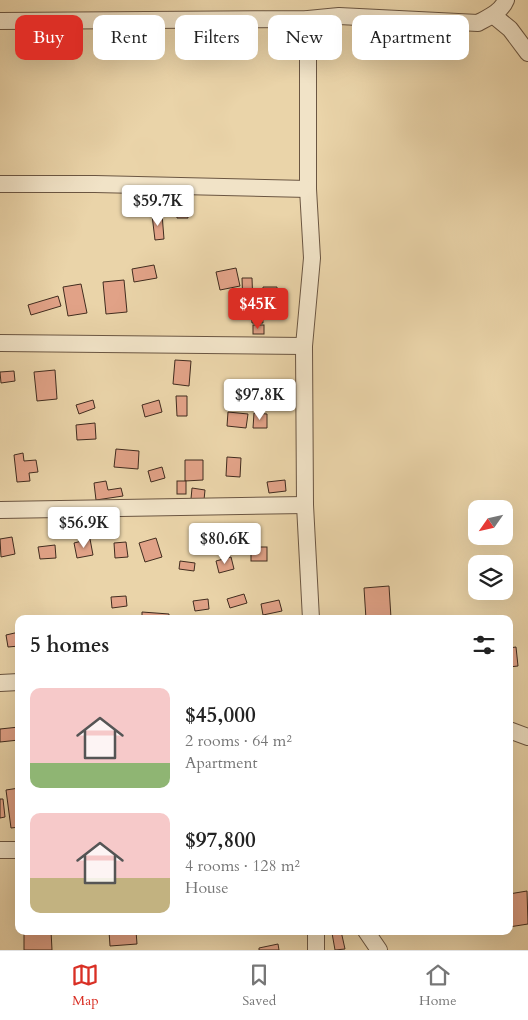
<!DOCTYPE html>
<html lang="en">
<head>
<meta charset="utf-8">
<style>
	body { margin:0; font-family:Cardo,serif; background:#f6f6f6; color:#222; height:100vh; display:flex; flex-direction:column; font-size:19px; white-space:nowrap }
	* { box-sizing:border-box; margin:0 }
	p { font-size:16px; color:#767676 }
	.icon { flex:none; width:28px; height:28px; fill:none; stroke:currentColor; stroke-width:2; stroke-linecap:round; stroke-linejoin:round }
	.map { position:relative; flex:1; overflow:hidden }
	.side { position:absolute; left:15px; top:615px; width:498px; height:320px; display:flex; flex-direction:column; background:#fff; border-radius:10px; box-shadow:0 5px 20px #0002 }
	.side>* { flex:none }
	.hud { position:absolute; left:15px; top:15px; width:499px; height:45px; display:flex; gap:10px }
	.needle { width:32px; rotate:236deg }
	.fabs { position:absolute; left:468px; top:500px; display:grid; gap:10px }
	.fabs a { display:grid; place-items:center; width:45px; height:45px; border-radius:10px; background:#fff; box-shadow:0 5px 20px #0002; font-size:25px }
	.price { position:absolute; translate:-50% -42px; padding:0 11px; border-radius:5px; background:#fff; color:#222; font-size:16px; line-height:32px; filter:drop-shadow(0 1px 2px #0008) }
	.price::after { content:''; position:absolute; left:50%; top:30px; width:15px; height:11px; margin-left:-8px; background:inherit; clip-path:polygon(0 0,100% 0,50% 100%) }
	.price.selected { background:#d93025; color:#fff }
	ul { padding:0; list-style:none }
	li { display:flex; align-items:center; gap:15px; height:125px; padding:0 15px }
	li span { display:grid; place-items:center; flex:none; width:140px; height:100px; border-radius:10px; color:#555 }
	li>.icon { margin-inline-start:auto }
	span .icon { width:60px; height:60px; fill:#fffc; stroke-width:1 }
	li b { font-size:21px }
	h2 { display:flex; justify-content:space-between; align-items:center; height:60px; padding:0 15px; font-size:21px }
	.pill { padding:0 18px; border-radius:10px; background:#fff; box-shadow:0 5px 20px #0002; font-size:18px; line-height:45px }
	.pill.selected { background:#d93025; color:#fff }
	.dock { display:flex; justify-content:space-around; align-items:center; height:70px; border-top:1px solid #e0e0e0; background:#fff; font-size:14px; color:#767676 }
	.dock a { display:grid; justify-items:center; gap:2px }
	.dock .selected { color:#d93025 }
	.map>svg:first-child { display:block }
	.building { fill:#e1a287; stroke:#412c1f }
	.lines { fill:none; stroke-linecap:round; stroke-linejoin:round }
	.minor-casing { stroke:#6b5642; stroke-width:18 }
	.minor { stroke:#f1e3c7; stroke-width:16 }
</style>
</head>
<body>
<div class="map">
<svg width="528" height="950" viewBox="0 0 528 950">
	<rect width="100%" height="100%" fill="#ead4a9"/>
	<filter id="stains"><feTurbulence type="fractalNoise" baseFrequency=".004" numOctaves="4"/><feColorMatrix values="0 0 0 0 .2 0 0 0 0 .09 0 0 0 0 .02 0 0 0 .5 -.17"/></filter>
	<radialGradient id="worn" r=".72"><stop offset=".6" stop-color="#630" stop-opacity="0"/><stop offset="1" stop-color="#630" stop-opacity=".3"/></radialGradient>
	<g class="building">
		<path d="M187,202L188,218H177L176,203Z"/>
		<path d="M162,214L164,239L155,240L152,215Z"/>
		<path d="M154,265L157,278L134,282L132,269Z"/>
		<path d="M236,268L240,286L220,290L216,272Z"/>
		<path d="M242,278H252L253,307H243Z"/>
		<path d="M124,280L127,312L106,314L103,282Z"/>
		<path d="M81,284L87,313L68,316L63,287Z"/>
		<path d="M263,287H277L278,311H263Z"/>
		<path d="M58,296L61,306L31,315L28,305Z"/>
		<path d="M251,309H262L263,323H252Z"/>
		<rect x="253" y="325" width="11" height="9"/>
		<path d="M175,360L191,361L189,386L173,384Z"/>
		<path d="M55,370L57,399L37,401L34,372Z"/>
		<path d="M14,371L15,381L1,383L0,372Z"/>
		<path d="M176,396H187V416H177Z"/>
		<path d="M93,400L95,408L79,414L76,405Z"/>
		<path d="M159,400L162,412L145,417L142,405Z"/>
		<path d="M228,412L248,414L246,428L227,426Z"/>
		<path d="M254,413L267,414V428H253Z"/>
		<path d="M95,423L96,439L77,440L76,425Z"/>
		<path d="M116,449L139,451L138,469L114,467Z"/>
		<path d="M23,453L24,461L36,460L38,472L29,473L30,481L17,482L14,455Z"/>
		<path d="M227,457L241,458L240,477L226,476Z"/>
		<path d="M185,460H203V480L185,481Z"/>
		<path d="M162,467L165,478L151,482L148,471Z"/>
		<path d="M285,480L286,491L269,493L267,482Z"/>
		<path d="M106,481L108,490L121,488L123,496L96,500L94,483Z"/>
		<rect x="177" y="481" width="9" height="13"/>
		<path d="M192,488L205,490L204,500L191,499Z"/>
		<path d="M247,528L258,531L255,544L244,542Z"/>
		<path d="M12,537L15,554L1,557L0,539Z"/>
		<path d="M156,538L162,557L145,562L139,543Z"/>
		<path d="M90,539L93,555L77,558L74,543Z"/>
		<path d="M126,542L128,557L115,558L114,543Z"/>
		<path d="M55,545L56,558L40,559L38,547Z"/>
		<rect x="251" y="547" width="16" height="14"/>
		<path d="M231,557L234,569L219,573L216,561Z"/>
		<path d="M180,561L195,563L194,571L179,569Z"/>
		<path d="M389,586L391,618L366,619L364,588Z"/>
		<path d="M244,594L247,603L230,608L227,599Z"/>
		<path d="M126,596L127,606L112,608L111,597Z"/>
		<path d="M208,599L209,609L195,611L193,601Z"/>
		<path d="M279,600L282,611L263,615L261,604Z"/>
		<path d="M142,612L169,614V619H142Z"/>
		<path d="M19,632V646L8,647L6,635Z"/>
		<path d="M516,647L518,666L509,667V648Z"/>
		<path d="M19,727V740L0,742V729Z"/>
		<path d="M19,788V827L11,828L6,790Z"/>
		<path d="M0,799H3L5,817L0,818Z"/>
		<path d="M527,891L528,924L509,927V894Z"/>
		<path d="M24,931H51L52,950H24Z"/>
		<path d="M109,931H136L137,944L110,946Z"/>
		<path d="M341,931L345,949L335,950L332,933Z"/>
		<path d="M278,944L279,950H259V948Z"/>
	</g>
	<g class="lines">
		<g class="minor-casing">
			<g id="minor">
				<path d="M493,15L510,29L528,53"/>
				<path d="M308,19V189L312,258L304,346L305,505L311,619"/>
				<path d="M0,21L308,19L339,16L478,23C489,17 501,12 506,0"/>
				<path d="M0,184H95L308,189"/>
				<path d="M0,343L304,346"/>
				<path d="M0,510L305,505"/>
				<path d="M0,683L19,682"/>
				<path d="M509,730L528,737"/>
				<path d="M0,850H19"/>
				<path d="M366,931L379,950"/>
				<path d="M316,950V931"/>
			</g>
		</g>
		<use href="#minor" class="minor"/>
	</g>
	<rect width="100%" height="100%" filter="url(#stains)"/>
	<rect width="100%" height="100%" fill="url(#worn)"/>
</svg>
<div class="fabs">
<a><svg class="needle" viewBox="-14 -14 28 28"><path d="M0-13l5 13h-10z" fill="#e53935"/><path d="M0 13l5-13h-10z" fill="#767676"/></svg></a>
<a><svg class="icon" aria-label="layers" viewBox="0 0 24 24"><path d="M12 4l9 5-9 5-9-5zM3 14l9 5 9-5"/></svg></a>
</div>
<b class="price" style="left:158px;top:227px">$59.7K</b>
<b class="price selected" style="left:258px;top:330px">$45K</b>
<b class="price" style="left:260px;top:421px">$97.8K</b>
<b class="price" style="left:84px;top:549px">$56.9K</b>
<b class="price" style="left:225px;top:565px">$80.6K</b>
<div class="hud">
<a class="pill selected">Buy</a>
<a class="pill">Rent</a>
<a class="pill">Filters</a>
<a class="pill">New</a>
<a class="pill">Apartment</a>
</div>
<section class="side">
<h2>5 homes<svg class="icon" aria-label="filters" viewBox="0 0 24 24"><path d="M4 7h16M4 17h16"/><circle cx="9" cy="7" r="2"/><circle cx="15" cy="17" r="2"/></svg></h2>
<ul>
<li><span style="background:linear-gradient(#f6c9c9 75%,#8fb573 0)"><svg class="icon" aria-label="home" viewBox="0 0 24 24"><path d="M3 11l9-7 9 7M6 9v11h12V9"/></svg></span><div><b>$45,000</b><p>2 rooms · 64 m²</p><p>Apartment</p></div></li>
<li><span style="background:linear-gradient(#f6c9c9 65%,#c2b280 0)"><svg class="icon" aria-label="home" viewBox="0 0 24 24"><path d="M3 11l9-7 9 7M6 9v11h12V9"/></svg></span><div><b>$97,800</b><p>4 rooms · 128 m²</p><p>House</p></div></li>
</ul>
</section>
</div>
<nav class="dock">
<a class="selected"><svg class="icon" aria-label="map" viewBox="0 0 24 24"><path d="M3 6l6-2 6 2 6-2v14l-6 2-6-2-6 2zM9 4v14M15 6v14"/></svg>Map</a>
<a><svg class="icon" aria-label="saved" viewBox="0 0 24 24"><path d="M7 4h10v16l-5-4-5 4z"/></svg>Saved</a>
<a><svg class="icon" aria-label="home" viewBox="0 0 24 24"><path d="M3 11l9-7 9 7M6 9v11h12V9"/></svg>Home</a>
</nav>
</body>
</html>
